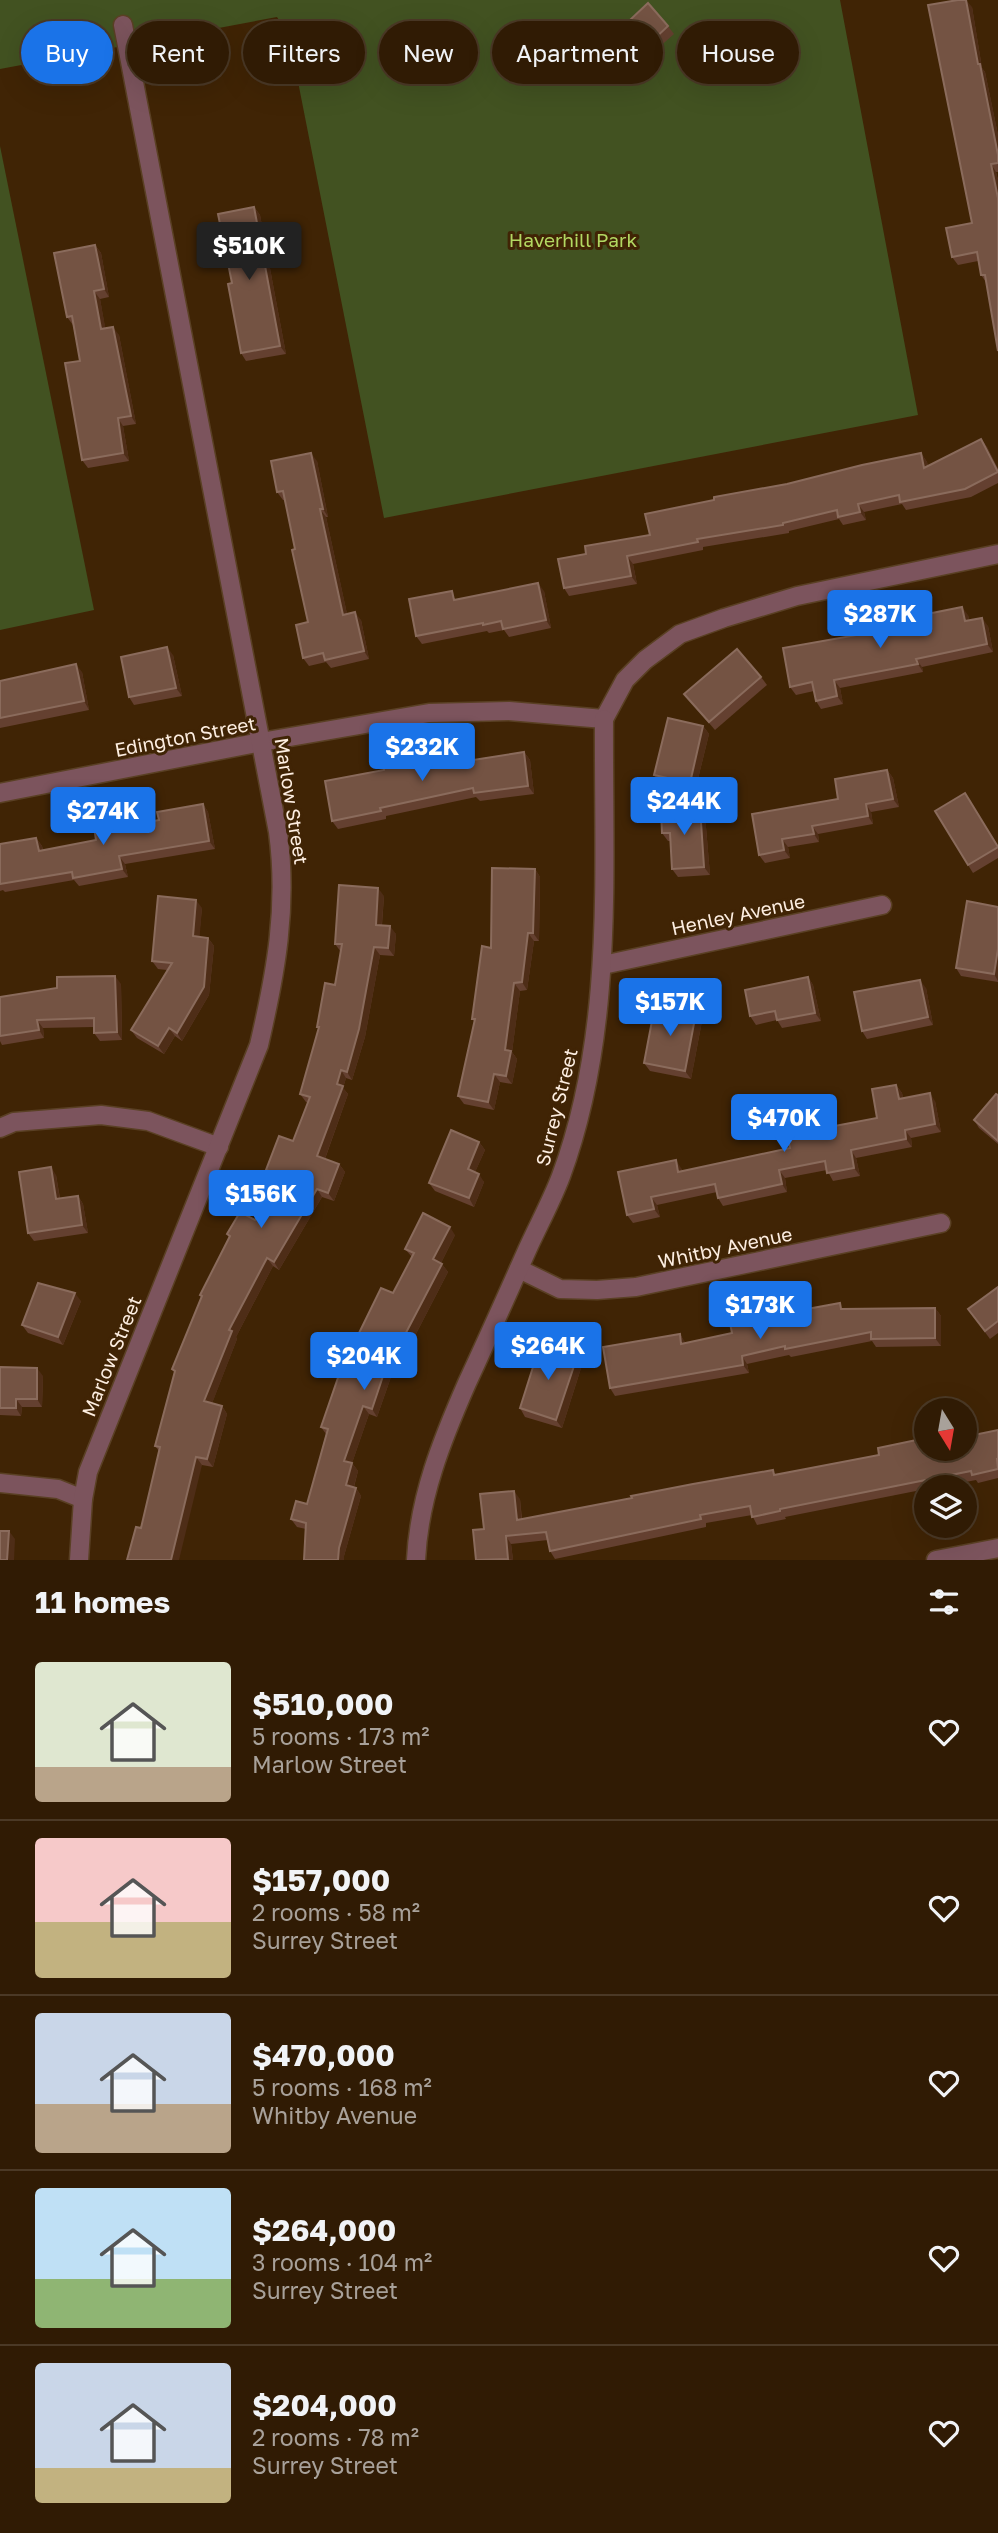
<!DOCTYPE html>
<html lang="en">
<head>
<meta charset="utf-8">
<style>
	body { margin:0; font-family:"Golos Text",sans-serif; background:#3c2813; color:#f1f3f6; height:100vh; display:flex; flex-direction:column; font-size:26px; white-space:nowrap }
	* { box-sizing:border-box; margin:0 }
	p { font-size:23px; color:#a8a19a }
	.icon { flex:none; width:38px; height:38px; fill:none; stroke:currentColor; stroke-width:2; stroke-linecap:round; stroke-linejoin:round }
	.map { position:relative; height:1560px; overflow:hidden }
	.details { display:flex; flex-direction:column; background:#301b04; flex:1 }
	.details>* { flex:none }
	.guide { position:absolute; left:21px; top:21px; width:957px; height:63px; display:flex; gap:14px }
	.needle { width:46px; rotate:169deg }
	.buttons { position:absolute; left:914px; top:1398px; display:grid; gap:14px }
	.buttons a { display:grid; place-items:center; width:63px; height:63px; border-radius:50%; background:#301b04; box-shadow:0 7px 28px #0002,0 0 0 2px #4b3926; font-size:35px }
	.price { position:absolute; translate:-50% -60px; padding:0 16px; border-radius:7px; background:#1a73e8; color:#fff; font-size:23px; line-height:46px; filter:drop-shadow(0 2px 4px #0008) }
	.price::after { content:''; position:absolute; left:50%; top:42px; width:21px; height:16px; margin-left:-10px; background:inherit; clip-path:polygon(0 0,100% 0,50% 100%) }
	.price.on { background:#222; color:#fff }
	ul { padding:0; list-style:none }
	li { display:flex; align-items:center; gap:21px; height:175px; padding:0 35px }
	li+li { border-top:2px solid #4b3926 }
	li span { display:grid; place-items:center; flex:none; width:196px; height:140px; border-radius:7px; color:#555 }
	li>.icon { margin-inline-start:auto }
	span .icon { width:84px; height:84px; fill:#fffc; stroke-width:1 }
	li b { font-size:30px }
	h2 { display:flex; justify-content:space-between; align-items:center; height:84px; padding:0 35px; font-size:30px }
	.chip { padding:0 24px; border-radius:32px; background:#301b04; box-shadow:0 7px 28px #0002,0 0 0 2px #4b3926; font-size:24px; line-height:63px }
	.chip.on { background:#1a73e8; color:#fff }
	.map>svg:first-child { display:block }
	.green { fill:#425221 }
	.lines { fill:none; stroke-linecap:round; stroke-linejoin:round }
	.minor-casing { stroke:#5a4024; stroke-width:21 }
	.minor { stroke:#7c545d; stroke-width:18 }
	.wall { fill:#644030 }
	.shaded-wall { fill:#4e2d17 }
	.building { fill:#745343; stroke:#8a6b5c; stroke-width:2 }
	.labels { text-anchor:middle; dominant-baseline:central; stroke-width:6; stroke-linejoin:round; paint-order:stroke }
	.park-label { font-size:19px; fill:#b2d862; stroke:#402405 }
	.street-label { font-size:19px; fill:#fdeee1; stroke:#402405 }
</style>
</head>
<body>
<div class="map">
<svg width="998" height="1560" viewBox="0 0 998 1560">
	<rect width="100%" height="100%" fill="#402405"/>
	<g class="green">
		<path d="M0,0H840L918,415L384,518L289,36L277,17L0,69Z"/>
		<path d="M0,146L94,610L0,630Z"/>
	</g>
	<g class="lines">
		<g class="minor-casing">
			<g id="minor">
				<path d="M0,793L261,742L429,713L509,711L604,719L625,680L645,660L680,634L724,618L797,596L998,554"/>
				<path d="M603,965L882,905"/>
				<path d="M0,1128L14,1122L101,1115L148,1121L219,1147"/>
				<path d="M519,1269L560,1289L597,1290L636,1287L941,1223"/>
				<path d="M0,1483L58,1489L83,1499"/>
				<path d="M79,1560L83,1499L88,1472L259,1045C276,972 288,907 278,832L123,25"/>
				<path d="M416,1560C419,1497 442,1440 467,1383C488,1338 508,1293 528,1248C539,1224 552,1200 561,1176C615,1030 603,872 604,719"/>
				<path d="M936,1560L998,1548"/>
			</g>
		</g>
		<use href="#minor" class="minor"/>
	</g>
	<g class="wall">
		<path d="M972,7L982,68L985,72L998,135V172H996L998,180V351L986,282L981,275L978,261L958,265L952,257L972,223Z"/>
		<path d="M631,19L668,26L674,34L656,50Z"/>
		<path d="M254,207L260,215L286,354L246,361L241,353L232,283Z"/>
		<path d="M95,245L101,253L109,297L100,299L105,328L119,335L136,424L123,426L129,461L88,468L82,460L80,361L73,325L67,317Z"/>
		<path d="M981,439L987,447L998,469V483L971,497L906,510L902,504L864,512L866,520L843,525L839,519L789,531V533L703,547V550L633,564L637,584L569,596L564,588L586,554L650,535L787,484L921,453L927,462L928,467Z"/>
		<path d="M317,461L328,517H326L347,614L361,620L369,659L331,668L326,662L309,666L303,658L308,622L295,549L285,500H283L277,492Z"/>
		<path d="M544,591L551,628L509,637L504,630L489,633L487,631L422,644L416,636L458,599Z"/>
		<path d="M968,615L969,620L988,626L993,652L922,667L923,672L840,688L843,704L821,709L816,701L814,691L796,695L790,687Z"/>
		<path d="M173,655L182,696L134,705L129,697Z"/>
		<path d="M82,672L89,710L0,728V681Z"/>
		<path d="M761,677L767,685L715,730L684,694Z"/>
		<path d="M703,726L709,734L695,791L660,783L654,775Z"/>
		<path d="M524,752L530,760L534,794L480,801L476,797L386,816V819L338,829L332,821L438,765Z"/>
		<path d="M887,770L893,778L899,807L871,812L873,824L818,834L819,842L788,847L790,858L765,863L759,855L838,799Z"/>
		<path d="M970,801L998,846V858L973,873L968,865Z"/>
		<path d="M203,804L208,812L215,849L125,864L128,877L79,886L74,880L5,892L3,890L0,891V844L36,838L42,846L43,850L96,840L119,822L123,827L159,820Z"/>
		<path d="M705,815L710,875L678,877L672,869L670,841H668L662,833Z"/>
		<path d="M535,869L540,877L539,941H534L527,990L520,991L512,1052L517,1059L512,1084L500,1082L494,1110L464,1104L458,1096L475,1022L472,1019L491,948Z"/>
		<path d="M384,896L382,925L396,934L394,956L380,955L365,1037L352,1080L346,1078L343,1088L348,1094L325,1159L339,1164L345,1172L334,1201L322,1197L279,1270L273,1266L236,1337L237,1339L212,1403L222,1406L227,1414L213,1467L202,1465L141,1528L159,1451L155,1446L175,1373L172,1369L201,1297L200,1295L229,1238L227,1234L255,1220L279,1180L271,1178L266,1170L293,1141L308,1103L306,1102L300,1094L319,1029L317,1027L335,985L341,952L335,944Z"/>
		<path d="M998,907V982L961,976L956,968Z"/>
		<path d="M202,908L199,937L208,938L214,946L209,995L182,1041L175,1036L164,1054L137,1038L131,1030L167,970L158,969L152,961Z"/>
		<path d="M808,977L813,985L821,1021L782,1028L777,1020L756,1025L750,1016Z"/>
		<path d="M121,984L122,1040L100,1041L94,1033V1027L43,1028L44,1038L2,1045L0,1041V997Z"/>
		<path d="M926,988L933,1025L867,1039L862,1031Z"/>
		<path d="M702,1021L691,1079L650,1071L644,1063Z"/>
		<path d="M896,1085L902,1093L903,1098L935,1101L941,1132L911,1138L912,1147L856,1158L860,1176L833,1181L827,1170L785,1178L787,1192L723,1206L718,1198L717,1192L657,1205L660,1217L633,1223L627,1215L681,1168L682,1171L790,1148L877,1118Z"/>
		<path d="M998,1095V1144L979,1128L974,1120Z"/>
		<path d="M479,1142L485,1150L475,1172L484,1182L474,1207L435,1191L429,1183Z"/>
		<path d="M56,1175L60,1198L78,1196L83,1204L88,1233L34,1241L28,1233Z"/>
		<path d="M455,1235L441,1263L448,1272L404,1357L399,1354L377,1417L369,1414L352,1463L358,1471L354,1487L356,1488L361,1496L344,1556V1560H304L306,1529L297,1527L291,1519L307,1504L326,1434L321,1427L412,1257L405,1249Z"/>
		<path d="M998,1287V1333L990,1339L968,1309Z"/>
		<path d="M81,1301L63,1345L28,1333L22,1325Z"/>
		<path d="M935,1308L941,1316V1346L876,1347L872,1341L791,1357L789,1355L747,1364L749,1373L615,1396L610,1388L680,1334L685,1343L844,1309Z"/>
		<path d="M577,1357L582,1365L562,1428L525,1417L520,1408Z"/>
		<path d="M0,1367L43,1376L42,1407H22L21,1416L0,1415Z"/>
		<path d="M998,1430V1478L978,1483L976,1480L935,1488H926V1489L785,1517L786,1519L757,1525L752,1515L706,1523V1527L555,1559L550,1551L548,1540L511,1544L513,1560H476L484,1529L520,1499L522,1519L926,1449Z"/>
	</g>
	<g class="shaded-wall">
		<path d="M966,0L972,7L982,68L985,72L998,135V155L978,64Z"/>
		<path d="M991,164L996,172L998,180V198Z"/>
		<path d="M254,207L260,215L286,354L280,346Z"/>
		<path d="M95,245L101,253L109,297L104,289Z"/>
		<path d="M94,291L100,299L107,337L101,329Z"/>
		<path d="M113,327L119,335L136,424L131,416Z"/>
		<path d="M118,418L123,426L129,461L123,453Z"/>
		<path d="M981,439L987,447L998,469V472Z"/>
		<path d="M311,453L317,461L328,517L323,509Z"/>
		<path d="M921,453L927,462L930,476L924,468Z"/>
		<path d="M858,504L864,512L866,520L860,512Z"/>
		<path d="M320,509L326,517L349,623L343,615Z"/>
		<path d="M627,556L633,564L637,584L631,576Z"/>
		<path d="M538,583L544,591L551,628L546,620Z"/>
		<path d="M962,607L968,615L971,629L965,621Z"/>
		<path d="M355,612L361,620L369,659L364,651Z"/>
		<path d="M982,618L988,626L993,652L987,644Z"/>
		<path d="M167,647L173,655L182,696L176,688Z"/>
		<path d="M916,659L922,667L923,672L918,664Z"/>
		<path d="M76,664L82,672L89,710L84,701Z"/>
		<path d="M834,680L840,688L843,704L837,696Z"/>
		<path d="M703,726L709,734L695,791L690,783Z"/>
		<path d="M524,752L530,760L534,794L528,786Z"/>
		<path d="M887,770L893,778L899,807L893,799Z"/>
		<path d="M203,804L208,812L215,849L209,841Z"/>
		<path d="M866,804L871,812L873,824L868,816Z"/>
		<path d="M700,807L705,815L710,875L704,867Z"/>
		<path d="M812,826L818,834L819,842L814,834Z"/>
		<path d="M36,838L42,846L44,859L39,851Z"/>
		<path d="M782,839L788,847L790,858L784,850Z"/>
		<path d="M119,856L125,864L128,877L122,869Z"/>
		<path d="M535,869L540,877L539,941L533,933Z"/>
		<path d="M378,888L384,896L381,933L376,925Z"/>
		<path d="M196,900L202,908L199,944L193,936Z"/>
		<path d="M390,926L396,934L394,956L388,948Z"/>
		<path d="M528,933L534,941L527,990L522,982Z"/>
		<path d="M208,938L214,946L209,995L182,1041L177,1033Z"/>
		<path d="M374,947L380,955L365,1037L352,1080L347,1072Z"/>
		<path d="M998,949V981L994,974Z"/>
		<path d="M115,976L121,984L122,1040L117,1032Z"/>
		<path d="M808,977L813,985L821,1021L815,1013Z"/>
		<path d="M920,980L926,988L933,1025L928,1017Z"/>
		<path d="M514,983L520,991L512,1052L517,1059L512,1084L506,1076L505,1050Z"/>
		<path d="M696,1013L702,1021L691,1079L685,1071Z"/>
		<path d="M37,1020L43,1028L44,1038L39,1030Z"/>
		<path d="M169,1028L175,1036L164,1054L158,1046Z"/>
		<path d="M341,1070L346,1078L343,1088L348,1094L323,1164L317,1156Z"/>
		<path d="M494,1074L500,1082L494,1110L488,1102Z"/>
		<path d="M896,1085L902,1093L905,1107L899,1099Z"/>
		<path d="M930,1093L935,1101L941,1132L935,1124Z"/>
		<path d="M905,1130L911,1138L912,1147L906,1139Z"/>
		<path d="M479,1142L485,1150L473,1177L468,1169Z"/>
		<path d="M851,1150L856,1158L860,1176L854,1168Z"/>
		<path d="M676,1160L681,1168L684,1180L678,1172Z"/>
		<path d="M339,1164L345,1172L334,1201L328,1193Z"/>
		<path d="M51,1167L56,1175L61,1207L56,1199Z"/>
		<path d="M779,1170L785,1178L787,1192L782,1184Z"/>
		<path d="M479,1174L484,1182L474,1207L469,1198Z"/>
		<path d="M317,1189L322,1197L279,1270L274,1262Z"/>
		<path d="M78,1196L83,1204L88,1233L82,1225Z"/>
		<path d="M651,1197L657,1205L660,1217L654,1209Z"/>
		<path d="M450,1227L455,1235L439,1267L433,1259Z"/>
		<path d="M267,1258L273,1266L236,1337L237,1339L210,1409L204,1401L229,1330Z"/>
		<path d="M442,1264L448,1272L404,1357L398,1348Z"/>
		<path d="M75,1293L81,1301L63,1345L58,1337Z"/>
		<path d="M935,1308L941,1316V1346L935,1338Z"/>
		<path d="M680,1334L685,1342L687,1352L681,1344Z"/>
		<path d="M393,1346L399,1354L377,1417L372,1409Z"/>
		<path d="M742,1356L747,1364L749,1373L743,1365Z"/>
		<path d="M577,1357L582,1365L562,1428L556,1420Z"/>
		<path d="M37,1368L43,1376L42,1407L37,1399Z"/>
		<path d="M16,1399L22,1407L21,1416L16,1408Z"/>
		<path d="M222,1406L227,1414L213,1467L207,1459Z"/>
		<path d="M363,1406L369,1414L350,1469L344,1461Z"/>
		<path d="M196,1457L202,1465L179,1560H171Z"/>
		<path d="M352,1463L358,1471L352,1493L346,1485Z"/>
		<path d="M356,1488L361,1496L344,1556V1560H338L339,1548Z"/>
		<path d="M514,1491L520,1499L522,1528L517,1520Z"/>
		<path d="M9,1531L15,1539L14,1560H7Z"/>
		<path d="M506,1536L511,1544L513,1560L508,1559Z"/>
	</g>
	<g class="building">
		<path d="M958,0H966L978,64H980L998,155V163L991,164L998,198V351L985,275H981L977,252L952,257L946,228L972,223L928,5Z"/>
		<path d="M648,3L668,26L651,42L631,19Z"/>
		<path d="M254,207L280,346L241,353L228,284L232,283L218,214Z"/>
		<path d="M95,245L104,289L94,291L101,329L113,327L131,416L118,418L123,453L82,460L65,363L80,361L72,316L67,317L54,253Z"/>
		<path d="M981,439L998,472L965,489L900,502L899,495L858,504L860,512L838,517L837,510L783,523V525L697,539L698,542L627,556L631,576L564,588L558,559L586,554L585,546L650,535L645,514L714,500V497L787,484L862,465L921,453L924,468Z"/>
		<path d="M311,453L323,509H320L343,615L355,612L364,651L325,660L323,653L303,658L296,625L308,622L292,550L295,549L283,491L277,492L271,461Z"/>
		<path d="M538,583L546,620L503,629L501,621L483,625V623L416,636L409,599L452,591L454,600Z"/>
		<path d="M962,607L965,621L982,618L987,644L916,659L918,664L834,680L837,696L816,701L812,682L790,687L783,648L919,624L917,616Z"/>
		<path d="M167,647L176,688L129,697L121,657Z"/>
		<path d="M737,649L761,677L709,722L684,694Z"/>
		<path d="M76,664L84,701L0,718V681Z"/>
		<path d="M668,718L703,726L690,783L654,775Z"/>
		<path d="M524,752L528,786L474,793L473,788L380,808L381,811L332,821L325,781L384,770V768L433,757L435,766Z"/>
		<path d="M887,770L893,799L866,804L868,816L812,826L814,834L782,839L784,850L759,855L752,814L838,799L835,779Z"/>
		<path d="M965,793L998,847L968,865L935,811Z"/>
		<path d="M203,804L209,841L119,856L122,869L73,878L72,872L0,884V844L36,838L39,851L96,840L94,827L119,822L120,828L159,820L157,812Z"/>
		<path d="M700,807L704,867L672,869L670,833H662L661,810Z"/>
		<path d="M492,868L535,869L533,933H528L522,982L514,983L505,1050L511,1051L506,1076L494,1074L488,1102L458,1096L475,1019H472L482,946L491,948Z"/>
		<path d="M339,885L378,888L376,925L390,926L388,948L374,947L359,1029L347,1072L341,1070L337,1084L343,1086L317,1156L339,1164L328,1193L317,1189L274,1262L267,1258L229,1330L232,1331L204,1401L222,1406L207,1459L196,1457L171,1560H127L136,1527L141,1528L160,1447L155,1446L175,1371L172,1369L202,1296L200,1295L230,1236L227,1234L240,1212L255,1220L282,1176L266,1170L279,1136L293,1141L310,1097L300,1094L319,1027H317L325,983L335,985L342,944H335Z"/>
		<path d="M158,896L196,900L193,936L208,938L204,987L177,1033L169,1028L158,1046L131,1030L172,963L152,961Z"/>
		<path d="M967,901L998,907V949L994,974L956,968Z"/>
		<path d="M115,976L117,1032L94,1033V1018L37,1020L39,1030L0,1036V997L57,988V977Z"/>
		<path d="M808,977L815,1013L777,1020L775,1011L750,1016L745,990Z"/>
		<path d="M920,980L928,1017L862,1031L854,992Z"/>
		<path d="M655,1005L696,1013L685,1071L644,1063Z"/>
		<path d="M896,1085L899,1099L930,1093L935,1124L905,1130L906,1139L851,1150L854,1168L827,1173L825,1161L779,1170L782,1184L718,1198L715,1184L651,1197L654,1209L627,1215L618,1172L676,1160L678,1172L790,1148L787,1135L877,1118L872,1089Z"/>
		<path d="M996,1094L998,1095V1141L974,1120Z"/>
		<path d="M451,1130L479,1142L468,1169L479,1174L469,1198L429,1183Z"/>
		<path d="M51,1167L56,1199L78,1196L82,1225L28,1233L19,1172Z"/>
		<path d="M423,1213L450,1227L433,1259L442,1264L398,1348L393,1346L372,1409L363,1406L344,1461L352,1463L346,1485L356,1488L339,1548L338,1560H304L306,1523L291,1519L296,1501L307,1504L328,1429L321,1427L340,1372L381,1288L393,1293L414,1253L405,1249Z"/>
		<path d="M38,1283L75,1293L58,1337L22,1325Z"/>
		<path d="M998,1287V1321L985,1331L968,1309Z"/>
		<path d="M840,1303L841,1309L935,1308V1338L871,1339V1332L785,1349V1346L742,1356L743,1365L610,1388L603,1347L680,1334L681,1344L732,1333L730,1323Z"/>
		<path d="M540,1345L577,1357L556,1420L520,1408Z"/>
		<path d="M0,1367L37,1368V1399H16V1408H0Z"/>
		<path d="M998,1430V1459H997L998,1469L972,1475L971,1471L780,1509V1511L752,1517L750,1506L700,1515L701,1519L550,1551L546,1532L506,1536L508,1559L476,1560L473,1530L484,1529L480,1494L514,1491L517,1520L632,1498L631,1496L693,1484L773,1470L774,1475L879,1455L878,1448L926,1438V1449H964V1437Z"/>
		<path d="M0,1531H9L7,1560H0Z"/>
	</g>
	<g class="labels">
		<g class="park-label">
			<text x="573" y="239">Haverhill Park</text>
		</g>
		<g class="street-label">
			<text transform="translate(185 736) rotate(-11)">Edington Street</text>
			<text transform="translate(292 801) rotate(81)">Marlow Street</text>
			<text transform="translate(738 914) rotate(-12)">Henley Avenue</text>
			<text transform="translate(556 1107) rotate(-76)">Surrey Street</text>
			<text transform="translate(725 1247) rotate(-12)">Whitby Avenue</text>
			<text transform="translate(111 1356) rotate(-68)">Marlow Street</text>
		</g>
	</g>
</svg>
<div class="buttons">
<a><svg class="needle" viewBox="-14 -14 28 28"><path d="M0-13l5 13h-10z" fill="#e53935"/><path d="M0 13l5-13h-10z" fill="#a8a19a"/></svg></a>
<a><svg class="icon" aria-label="layers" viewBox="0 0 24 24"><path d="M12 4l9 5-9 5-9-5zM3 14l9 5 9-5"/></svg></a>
</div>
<b class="price on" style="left:249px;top:282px">$510K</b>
<b class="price" style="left:880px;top:650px">$287K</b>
<b class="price" style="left:422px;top:783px">$232K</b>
<b class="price" style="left:684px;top:837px">$244K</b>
<b class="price" style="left:103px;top:847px">$274K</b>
<b class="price" style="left:670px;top:1038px">$157K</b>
<b class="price" style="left:784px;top:1154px">$470K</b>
<b class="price" style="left:261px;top:1230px">$156K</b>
<b class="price" style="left:760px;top:1341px">$173K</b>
<b class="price" style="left:548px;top:1382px">$264K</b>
<b class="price" style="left:364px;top:1392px">$204K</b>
<div class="guide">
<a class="chip on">Buy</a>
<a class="chip">Rent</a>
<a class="chip">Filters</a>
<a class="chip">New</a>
<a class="chip">Apartment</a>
<a class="chip">House</a>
</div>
</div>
<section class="details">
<h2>11 homes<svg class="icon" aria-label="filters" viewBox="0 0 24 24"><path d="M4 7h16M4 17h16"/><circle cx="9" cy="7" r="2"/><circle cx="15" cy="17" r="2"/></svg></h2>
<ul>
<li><span style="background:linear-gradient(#dfe7d0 75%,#b9a48a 0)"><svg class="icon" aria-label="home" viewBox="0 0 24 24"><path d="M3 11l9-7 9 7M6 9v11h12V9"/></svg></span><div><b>$510,000</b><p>5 rooms · 173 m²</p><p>Marlow Street</p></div><svg class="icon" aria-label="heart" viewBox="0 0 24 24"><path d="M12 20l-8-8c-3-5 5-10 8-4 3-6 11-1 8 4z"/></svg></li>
<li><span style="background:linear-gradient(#f6c9c9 60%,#c2b280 0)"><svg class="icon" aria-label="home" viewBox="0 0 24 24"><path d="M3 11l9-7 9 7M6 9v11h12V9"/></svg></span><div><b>$157,000</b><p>2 rooms · 58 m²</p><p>Surrey Street</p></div><svg class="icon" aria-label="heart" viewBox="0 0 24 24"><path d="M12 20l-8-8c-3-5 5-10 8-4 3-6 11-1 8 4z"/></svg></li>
<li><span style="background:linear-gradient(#c9d6e8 65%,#b9a48a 0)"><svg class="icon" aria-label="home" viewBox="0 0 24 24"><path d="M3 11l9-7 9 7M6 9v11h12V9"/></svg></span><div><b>$470,000</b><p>5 rooms · 168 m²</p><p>Whitby Avenue</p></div><svg class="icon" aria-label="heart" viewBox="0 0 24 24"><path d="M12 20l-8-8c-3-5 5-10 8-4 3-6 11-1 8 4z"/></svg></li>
<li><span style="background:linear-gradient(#bfe0f5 65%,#8fb573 0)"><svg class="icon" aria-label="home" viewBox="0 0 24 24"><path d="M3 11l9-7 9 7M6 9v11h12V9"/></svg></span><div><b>$264,000</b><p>3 rooms · 104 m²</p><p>Surrey Street</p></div><svg class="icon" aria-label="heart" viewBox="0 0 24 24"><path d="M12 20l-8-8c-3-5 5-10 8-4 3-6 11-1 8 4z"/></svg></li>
<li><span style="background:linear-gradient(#c9d6e8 75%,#c2b280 0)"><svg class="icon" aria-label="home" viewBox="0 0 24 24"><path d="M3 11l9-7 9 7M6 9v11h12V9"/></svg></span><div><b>$204,000</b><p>2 rooms · 78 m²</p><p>Surrey Street</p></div><svg class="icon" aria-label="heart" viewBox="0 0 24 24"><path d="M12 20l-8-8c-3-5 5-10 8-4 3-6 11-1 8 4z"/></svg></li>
</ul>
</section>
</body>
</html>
